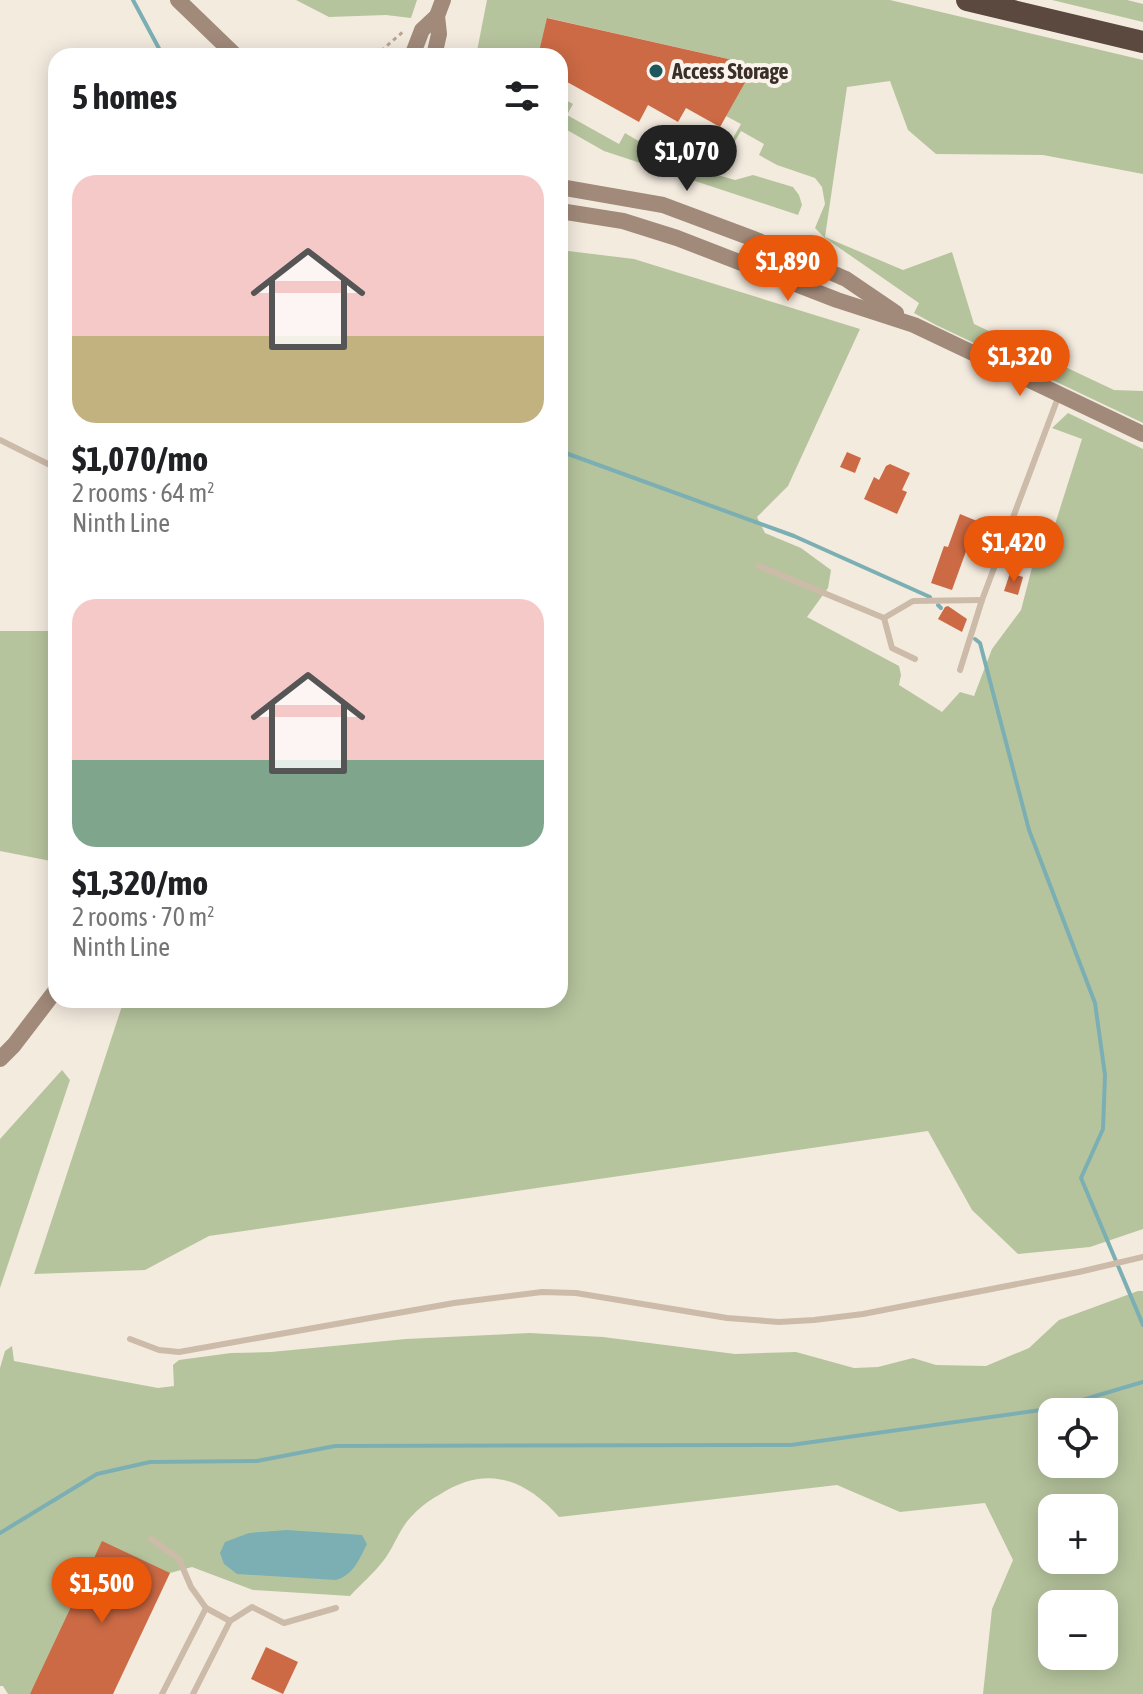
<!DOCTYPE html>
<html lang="en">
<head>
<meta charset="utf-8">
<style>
	body { margin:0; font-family:"Asap Condensed",sans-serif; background:#f2f2f2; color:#202124; height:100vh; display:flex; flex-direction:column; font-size:30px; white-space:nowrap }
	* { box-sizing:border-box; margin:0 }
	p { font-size:26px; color:#757577 }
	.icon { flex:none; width:44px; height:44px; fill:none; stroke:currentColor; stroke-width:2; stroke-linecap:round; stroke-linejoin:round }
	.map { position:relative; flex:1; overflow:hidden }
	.sheet { position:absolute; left:48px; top:48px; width:520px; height:960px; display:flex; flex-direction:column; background:#fff; border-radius:24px; box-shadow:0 4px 20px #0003 }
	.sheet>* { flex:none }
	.buttons { position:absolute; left:1038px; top:1398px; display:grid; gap:16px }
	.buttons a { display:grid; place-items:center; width:80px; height:80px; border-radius:16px; background:#fff; box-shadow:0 4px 20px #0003; font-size:40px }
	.price { position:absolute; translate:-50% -68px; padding:0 18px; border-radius:28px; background:#ea580c; color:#fff; font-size:26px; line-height:52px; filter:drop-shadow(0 2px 4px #0008) }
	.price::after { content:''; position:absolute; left:50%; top:48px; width:24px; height:18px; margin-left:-12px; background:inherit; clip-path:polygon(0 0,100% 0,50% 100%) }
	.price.selected { background:#222; color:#fff }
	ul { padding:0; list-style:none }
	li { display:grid; align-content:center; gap:16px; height:424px; padding:0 24px }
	li span { display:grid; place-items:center; height:248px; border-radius:24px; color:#555 }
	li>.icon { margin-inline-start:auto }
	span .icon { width:144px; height:144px; fill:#fffc; stroke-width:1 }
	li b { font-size:34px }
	h2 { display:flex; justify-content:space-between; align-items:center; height:96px; padding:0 24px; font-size:34px }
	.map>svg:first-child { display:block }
	.green { fill:#b6c49d; fill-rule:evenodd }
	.water { fill:#7cafb3 }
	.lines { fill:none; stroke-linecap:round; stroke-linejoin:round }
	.stream { stroke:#7cafb3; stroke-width:4 }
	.building { fill:#cc6a45 }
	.path { stroke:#b9a593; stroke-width:3; stroke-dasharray:4 4; stroke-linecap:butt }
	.lane { stroke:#cdbba9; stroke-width:6 }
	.secondary { stroke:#a18a7a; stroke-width:16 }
	.highway { stroke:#5b4940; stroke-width:22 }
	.poi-dot { fill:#1c585e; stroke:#fbf4ec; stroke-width:3 }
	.labels { text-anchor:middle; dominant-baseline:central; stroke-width:8; stroke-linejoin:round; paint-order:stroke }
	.poi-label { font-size:22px; font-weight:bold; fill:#3a2f29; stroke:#fbf4ec; text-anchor:start }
</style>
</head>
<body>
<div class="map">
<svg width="1143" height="1694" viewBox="0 0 1143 1694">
	<rect width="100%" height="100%" fill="#f4ebdf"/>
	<g class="green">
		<path d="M296,0H417L411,18L386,15L329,17Z"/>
		<path d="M487,0H890L1143,60V174L1043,155L936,154L908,130L890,81L847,87L825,237L903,270L952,252L974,324L1114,390L1143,391V423L936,325L914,313L919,303L825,238L815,228L825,204L822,187L815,178L777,165L759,155L764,144L741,131L735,141L732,140L741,124L726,116L755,65L548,18L538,56H476Z"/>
		<path d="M1052,0H1127L1143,4V22Z"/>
		<path d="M560,97L573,104L567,115L619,144L625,133L675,163L735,180L753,175L793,187L799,195L802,205L798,215L604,151L560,126Z"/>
		<path d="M560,250L634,259L860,329L788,486L757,517L765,533L801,548L831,570L828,588L807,617L899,666L901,675L899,685L942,712L960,692L974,696L992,649L1021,610L1034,560L1050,540L1082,439L1052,428L1068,413L1143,449V1229L1090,1247L1018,1254L972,1210L928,1131L209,1236L145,1270L34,1274L124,1000H560Z"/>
		<path d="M0,631H56V862L0,851Z"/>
		<path d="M62,1070L70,1080L0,1288V1139Z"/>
		<path d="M1138,1291H1143V1694H983L992,1609L1013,1560L985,1503L900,1512L837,1485L559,1517C523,1477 485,1465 439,1495C428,1501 419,1508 410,1518C399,1530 394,1547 384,1560C374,1573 361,1584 350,1596L253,1590L192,1567L170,1573L30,1694H8L3,1686H0V1368L5,1351L12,1346L14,1361L158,1388L174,1386L173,1365L179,1360L231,1353L271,1352L406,1339L530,1333L603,1337L735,1354L796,1352L854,1368L878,1367L913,1358L936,1365L986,1366L1029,1348L1059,1320ZM1052,1412H1104V1464H1052ZM1052,1508H1104V1560H1052ZM1052,1604H1104V1656H1052Z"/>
	</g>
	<path class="water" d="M287,1530L362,1535L367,1544C359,1560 353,1575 336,1580L237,1574L224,1564L220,1553L225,1542L249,1533Z"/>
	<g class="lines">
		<g class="stream">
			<path d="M133,0L163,56"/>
			<path d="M560,451L794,536L930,597"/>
			<path d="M938,605L941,608"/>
			<path d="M975,639L980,643L1029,830L1095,1003L1105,1075L1103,1129L1081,1178L1143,1325"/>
			<path d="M0,1533L97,1474L150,1462L257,1461L335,1446L791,1445L1055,1408L1143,1382"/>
		</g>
	</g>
	<g class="building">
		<path d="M547,18L755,65L720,127L686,108L678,122L648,105L639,122L560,78V56H538Z"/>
		<path d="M847,452L861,458L855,473L840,467Z"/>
		<path d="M890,464L910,473L902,490L907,492L897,514L864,499L874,477L879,480L886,466Z"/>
		<path d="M960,514L977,521L952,590L931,583L944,546L948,547Z"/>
		<path d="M1010,573L1023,577L1018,595L1004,591Z"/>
		<path d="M948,606L967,619L962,632L938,619L945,607Z"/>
		<path d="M102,1541L170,1573L113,1694H30Z"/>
		<path d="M266,1647L298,1662L283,1694L251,1679Z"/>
	</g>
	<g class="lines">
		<g class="path">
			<path d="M250,52L264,53L269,56"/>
			<path d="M375,56L405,30"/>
		</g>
		<g class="lane">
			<path d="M0,440L56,468"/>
			<path d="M759,566L884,618L913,601L982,600"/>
			<path d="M884,618L892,648L915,659"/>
			<path d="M960,670L982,600L1059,395"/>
			<path d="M130,1339L159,1350L179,1352L454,1303L542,1292L576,1293L727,1318L779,1322L814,1320L863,1314L1079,1272L1143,1257"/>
			<path d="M151,1539L179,1559L191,1587L206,1608"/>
			<path d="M230,1621L252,1607L284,1623L336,1608"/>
			<path d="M162,1694L206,1608L230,1621L193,1694"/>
		</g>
		<g class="secondary">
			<path d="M178,0L236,56"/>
			<path d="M412,56L422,30L437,16"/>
			<path d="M434,56L439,34L437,16L443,0"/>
			<path d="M560,187L663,205L754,239L846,279L896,313"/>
			<path d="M560,211L623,221L677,238L837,300L914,325L1143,434"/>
			<path d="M0,1059L14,1045L56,990"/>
		</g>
		<path class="highway" d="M967,0L1143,42"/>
	</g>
	<circle class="poi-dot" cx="656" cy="71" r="8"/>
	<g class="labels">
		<g class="poi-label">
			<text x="672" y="71">Access Storage</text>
		</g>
	</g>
</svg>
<div class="buttons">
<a><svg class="icon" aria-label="locate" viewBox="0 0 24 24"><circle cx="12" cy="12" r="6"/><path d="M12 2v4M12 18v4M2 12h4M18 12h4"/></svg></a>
<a>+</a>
<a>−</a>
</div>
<b class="price selected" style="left:687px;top:193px">$1,070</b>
<b class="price" style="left:788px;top:303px">$1,890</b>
<b class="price" style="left:1020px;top:398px">$1,320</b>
<b class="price" style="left:1014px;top:584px">$1,420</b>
<b class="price" style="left:102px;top:1625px">$1,500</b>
<section class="sheet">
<h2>5 homes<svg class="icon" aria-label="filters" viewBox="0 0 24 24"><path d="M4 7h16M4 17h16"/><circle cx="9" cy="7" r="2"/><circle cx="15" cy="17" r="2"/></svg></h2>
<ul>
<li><span style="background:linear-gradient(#f6c9c9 65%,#c2b280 0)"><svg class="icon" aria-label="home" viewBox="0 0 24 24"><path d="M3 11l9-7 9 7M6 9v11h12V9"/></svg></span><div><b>$1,070/mo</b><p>2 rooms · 64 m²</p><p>Ninth Line</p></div></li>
<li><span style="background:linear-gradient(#f6c9c9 65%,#7fa58c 0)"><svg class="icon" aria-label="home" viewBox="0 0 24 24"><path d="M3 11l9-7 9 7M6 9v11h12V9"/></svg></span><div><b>$1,320/mo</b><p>2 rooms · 70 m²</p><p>Ninth Line</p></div></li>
</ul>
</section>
</div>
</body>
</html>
